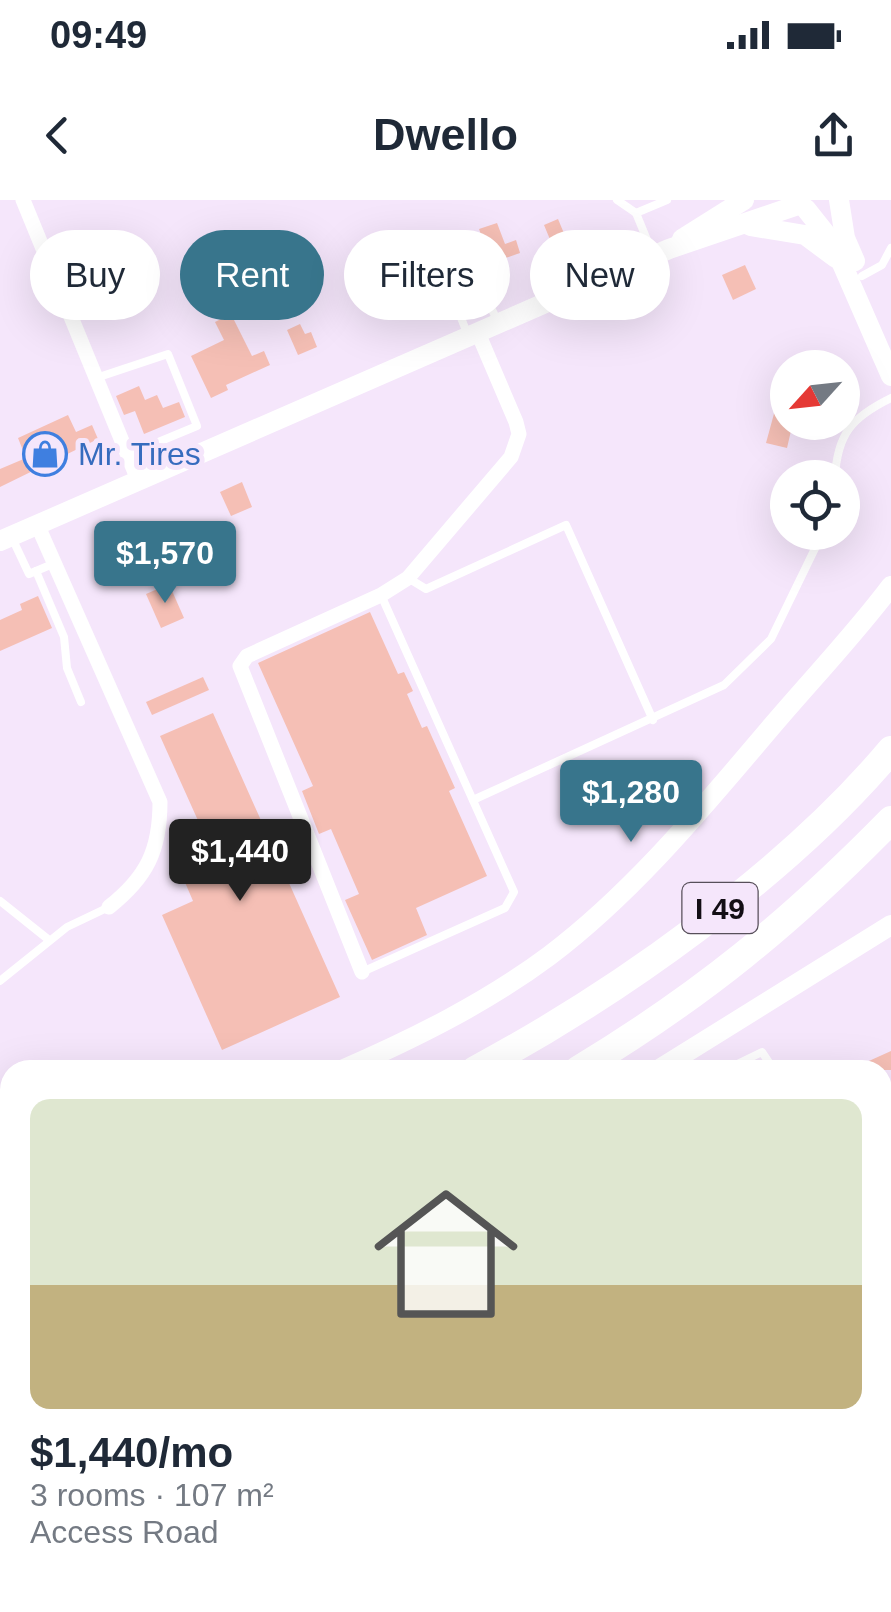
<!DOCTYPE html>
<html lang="en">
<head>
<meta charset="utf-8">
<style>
	body { margin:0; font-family:Arial,sans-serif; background:#f6f6f7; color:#1f2937; height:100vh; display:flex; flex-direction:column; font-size:38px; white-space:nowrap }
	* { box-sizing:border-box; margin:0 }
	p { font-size:32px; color:#747a83 }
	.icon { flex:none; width:55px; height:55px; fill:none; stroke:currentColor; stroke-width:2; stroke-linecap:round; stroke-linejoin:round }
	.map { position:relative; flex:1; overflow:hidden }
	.side { position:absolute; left:0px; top:860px; width:892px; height:552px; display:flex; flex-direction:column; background:#fff; border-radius:30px 30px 0 0; box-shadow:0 10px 40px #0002 }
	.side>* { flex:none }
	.top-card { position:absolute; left:30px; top:30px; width:832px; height:90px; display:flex; gap:20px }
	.needle { width:65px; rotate:243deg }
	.fabs { position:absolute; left:770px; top:150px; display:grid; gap:20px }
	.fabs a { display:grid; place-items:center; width:90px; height:90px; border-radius:50%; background:#fff; box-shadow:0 10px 40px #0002; font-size:50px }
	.price { position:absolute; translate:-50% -85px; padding:0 22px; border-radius:10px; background:#38758c; color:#fff; font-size:32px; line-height:65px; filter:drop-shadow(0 2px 5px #0008) }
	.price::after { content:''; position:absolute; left:50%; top:60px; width:30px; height:22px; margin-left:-15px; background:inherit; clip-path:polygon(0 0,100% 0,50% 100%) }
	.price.selected { background:#222; color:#fff }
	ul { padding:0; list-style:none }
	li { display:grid; align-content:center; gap:20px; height:530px; padding:0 30px }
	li+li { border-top:2px solid #e0e1e3 }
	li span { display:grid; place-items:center; height:310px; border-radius:20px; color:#555 }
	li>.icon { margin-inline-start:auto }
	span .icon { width:180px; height:180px; fill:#fffc; stroke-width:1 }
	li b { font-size:42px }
	.chip { padding:0 35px; border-radius:45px; background:#fff; box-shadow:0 10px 40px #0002; font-size:35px; line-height:90px }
	.chip.selected { background:#38758c; color:#fff }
	.status { display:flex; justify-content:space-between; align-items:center; height:70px; padding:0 50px; background:#fff; direction:ltr }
	.status svg { height:28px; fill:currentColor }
	header { display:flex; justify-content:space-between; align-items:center; height:130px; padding:0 30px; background:#fff; font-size:45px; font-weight:800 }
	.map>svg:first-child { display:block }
	.green { fill:#b1cf9b }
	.building { fill:#f5bfb5 }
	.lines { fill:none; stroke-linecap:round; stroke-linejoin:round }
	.lane { stroke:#fff; stroke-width:8 }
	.street { stroke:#fff; stroke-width:15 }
	.secondary { stroke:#fff; stroke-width:20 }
	.highway { stroke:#fff; stroke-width:28 }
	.labels { text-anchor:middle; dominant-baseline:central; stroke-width:10; stroke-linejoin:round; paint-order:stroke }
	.shield { fill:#f5e6fb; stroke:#574f5a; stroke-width:2.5 }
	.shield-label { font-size:30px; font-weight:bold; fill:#130e15 }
	.shop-label { font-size:32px; fill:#366cbe; stroke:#f5e6fb; text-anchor:start }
</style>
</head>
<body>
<div class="status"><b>09:49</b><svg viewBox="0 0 49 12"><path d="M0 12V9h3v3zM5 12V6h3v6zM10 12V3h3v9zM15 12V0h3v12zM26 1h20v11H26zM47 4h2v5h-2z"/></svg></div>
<header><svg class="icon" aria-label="back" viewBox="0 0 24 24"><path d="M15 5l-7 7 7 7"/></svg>Dwello<svg class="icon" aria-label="share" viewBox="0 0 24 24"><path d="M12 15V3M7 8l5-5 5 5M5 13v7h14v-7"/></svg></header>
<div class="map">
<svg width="891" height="1412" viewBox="0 0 891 1412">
	<rect width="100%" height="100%" fill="#f5e6fb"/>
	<path class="green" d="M276,1403H455L459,1412H267Z"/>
	<g class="building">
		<path d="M558,19L568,43L554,49L544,25Z"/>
		<path d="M497,23L505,44L516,40L520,53L491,63L479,29Z"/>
		<path d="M462,47L475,83L456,89L442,56Z"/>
		<path d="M392,65L394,72L401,69L408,84L390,92L387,85L380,88L374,72Z"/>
		<path d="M745,65L756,89L733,100L722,75Z"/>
		<path d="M231,114L252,156L264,151L270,165L226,185L228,190L211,198L191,156L224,140L215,122Z"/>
		<path d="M300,124L305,134L311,132L317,147L298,155L287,130Z"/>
		<path d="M139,186L145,200L157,195L163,208L179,202L185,217L144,234L135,211L124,215L116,196Z"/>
		<path d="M775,210L788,213V222H793L787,248L766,243Z"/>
		<path d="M68,215L76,232L92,225L98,239L0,287V269L26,258L18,238Z"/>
		<path d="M242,282L252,307L231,316L220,292Z"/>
		<path d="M169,384L184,418L161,428L146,394Z"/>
		<path d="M38,396L52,428L0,451V420L22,410L20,404Z"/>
		<path d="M370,412L398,474L404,472L413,491L407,494L422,528L427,526L455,588L449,591L487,676L416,708L427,735L372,760L345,700L359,694L331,629L319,634L302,591L313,586L258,463Z"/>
		<path d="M203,477L209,490L152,515L146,502Z"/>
		<path d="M213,513L340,797L222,850L162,715L193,701L184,680L218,665L160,536Z"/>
		<path d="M891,851V870H849Z"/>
		<path d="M118,1402H144L149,1412H97Z"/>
	</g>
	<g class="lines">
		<g class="lane">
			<path d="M617,0L636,13"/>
			<path d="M652,52L636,13L667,0"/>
			<path d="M862,76L882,65L891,48"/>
			<path d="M467,133L454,100L482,89L497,120"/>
			<path d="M96,178L168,154L197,226L127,255"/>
			<path d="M835,278C837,234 852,217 891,198"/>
			<path d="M13,340L29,374L55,363"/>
			<path d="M36,371L64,437L67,468L81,502"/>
			<path d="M408,378L426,389L566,325L653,520"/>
			<path d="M473,600L724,485L771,439L823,332"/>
			<path d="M0,701L49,740"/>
			<path d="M362,772L505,708L514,692L381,395"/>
			<path d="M0,781L67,727L109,707"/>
			<path d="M725,870L762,852L774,870"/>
			<path d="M882,1009L891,1028"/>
			<path d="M882,1121L891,1141"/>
			<path d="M186,1402L194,1412"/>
			<path d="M846,1402L851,1412"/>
			<path d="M470,1410L488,1402"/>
			<path d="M88,1412L90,1402"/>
			<path d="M594,1412L604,1408L606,1412"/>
		</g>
		<g class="street">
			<path d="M23,0L138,280"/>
			<path d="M37,324L160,602C160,650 147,677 109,707"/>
			<path d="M362,772L240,466L247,456L381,395L408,378L511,257L519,234L516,222L478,133"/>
			<path d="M882,1102L891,1099"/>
			<path d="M466,1402L470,1412"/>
			<path d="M250,1412L260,1402"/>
		</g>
		<g class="secondary">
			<path d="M839,0L845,38L855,61"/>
			<path d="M806,9L833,43L891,176"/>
			<path d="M750,26L805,35L836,58"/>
			<path d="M682,39L744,0"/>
			<path d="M0,341L669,49L798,5"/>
			<path d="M342,870C413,839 486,803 549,756C634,692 704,606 772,526C812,479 855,434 891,386"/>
			<path d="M658,870L891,725"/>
			<path d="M0,945L10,944"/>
			<path d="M0,1365L10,1356"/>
		</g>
		<g class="highway">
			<path d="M475,870C617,794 787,674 891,550"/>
			<path d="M578,870C702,795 790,723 891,620"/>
			<path d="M0,970L10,969"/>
			<path d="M0,1104L10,1100"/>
			<path d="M0,1162L10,1157"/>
		</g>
	</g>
	<defs>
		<g id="shop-ring" transform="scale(2.25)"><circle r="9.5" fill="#f5e6fb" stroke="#3f7fe0" stroke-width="1.5"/><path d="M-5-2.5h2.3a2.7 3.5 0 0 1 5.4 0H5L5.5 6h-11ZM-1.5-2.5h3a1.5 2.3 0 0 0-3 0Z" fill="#3f7fe0"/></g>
	</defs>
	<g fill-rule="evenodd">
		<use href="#shop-ring" x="45" y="254"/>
	</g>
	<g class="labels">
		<rect class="shield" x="682.5" y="683" width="75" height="50" rx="8"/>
		<g class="shield-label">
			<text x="720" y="708">I 49</text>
		</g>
		<g class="shop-label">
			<text x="78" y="254">Mr. Tires</text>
		</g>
	</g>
</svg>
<div class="fabs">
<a><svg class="needle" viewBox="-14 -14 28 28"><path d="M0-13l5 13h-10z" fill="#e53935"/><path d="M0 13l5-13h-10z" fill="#747a83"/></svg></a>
<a><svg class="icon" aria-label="locate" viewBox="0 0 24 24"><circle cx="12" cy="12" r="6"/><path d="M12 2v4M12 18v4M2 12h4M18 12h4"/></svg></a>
</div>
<b class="price" style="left:165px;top:406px">$1,570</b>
<b class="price" style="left:631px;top:645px">$1,280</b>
<b class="price selected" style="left:240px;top:704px">$1,440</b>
<div class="top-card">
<a class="chip">Buy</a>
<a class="chip selected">Rent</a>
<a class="chip">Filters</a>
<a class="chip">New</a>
</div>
<section class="side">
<ul>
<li><span style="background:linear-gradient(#dfe7d0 60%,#c2b280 0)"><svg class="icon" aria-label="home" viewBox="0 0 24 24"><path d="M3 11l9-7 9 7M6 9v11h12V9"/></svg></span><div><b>$1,440/mo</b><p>3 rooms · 107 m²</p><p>Access Road</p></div></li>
</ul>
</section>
</div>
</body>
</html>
